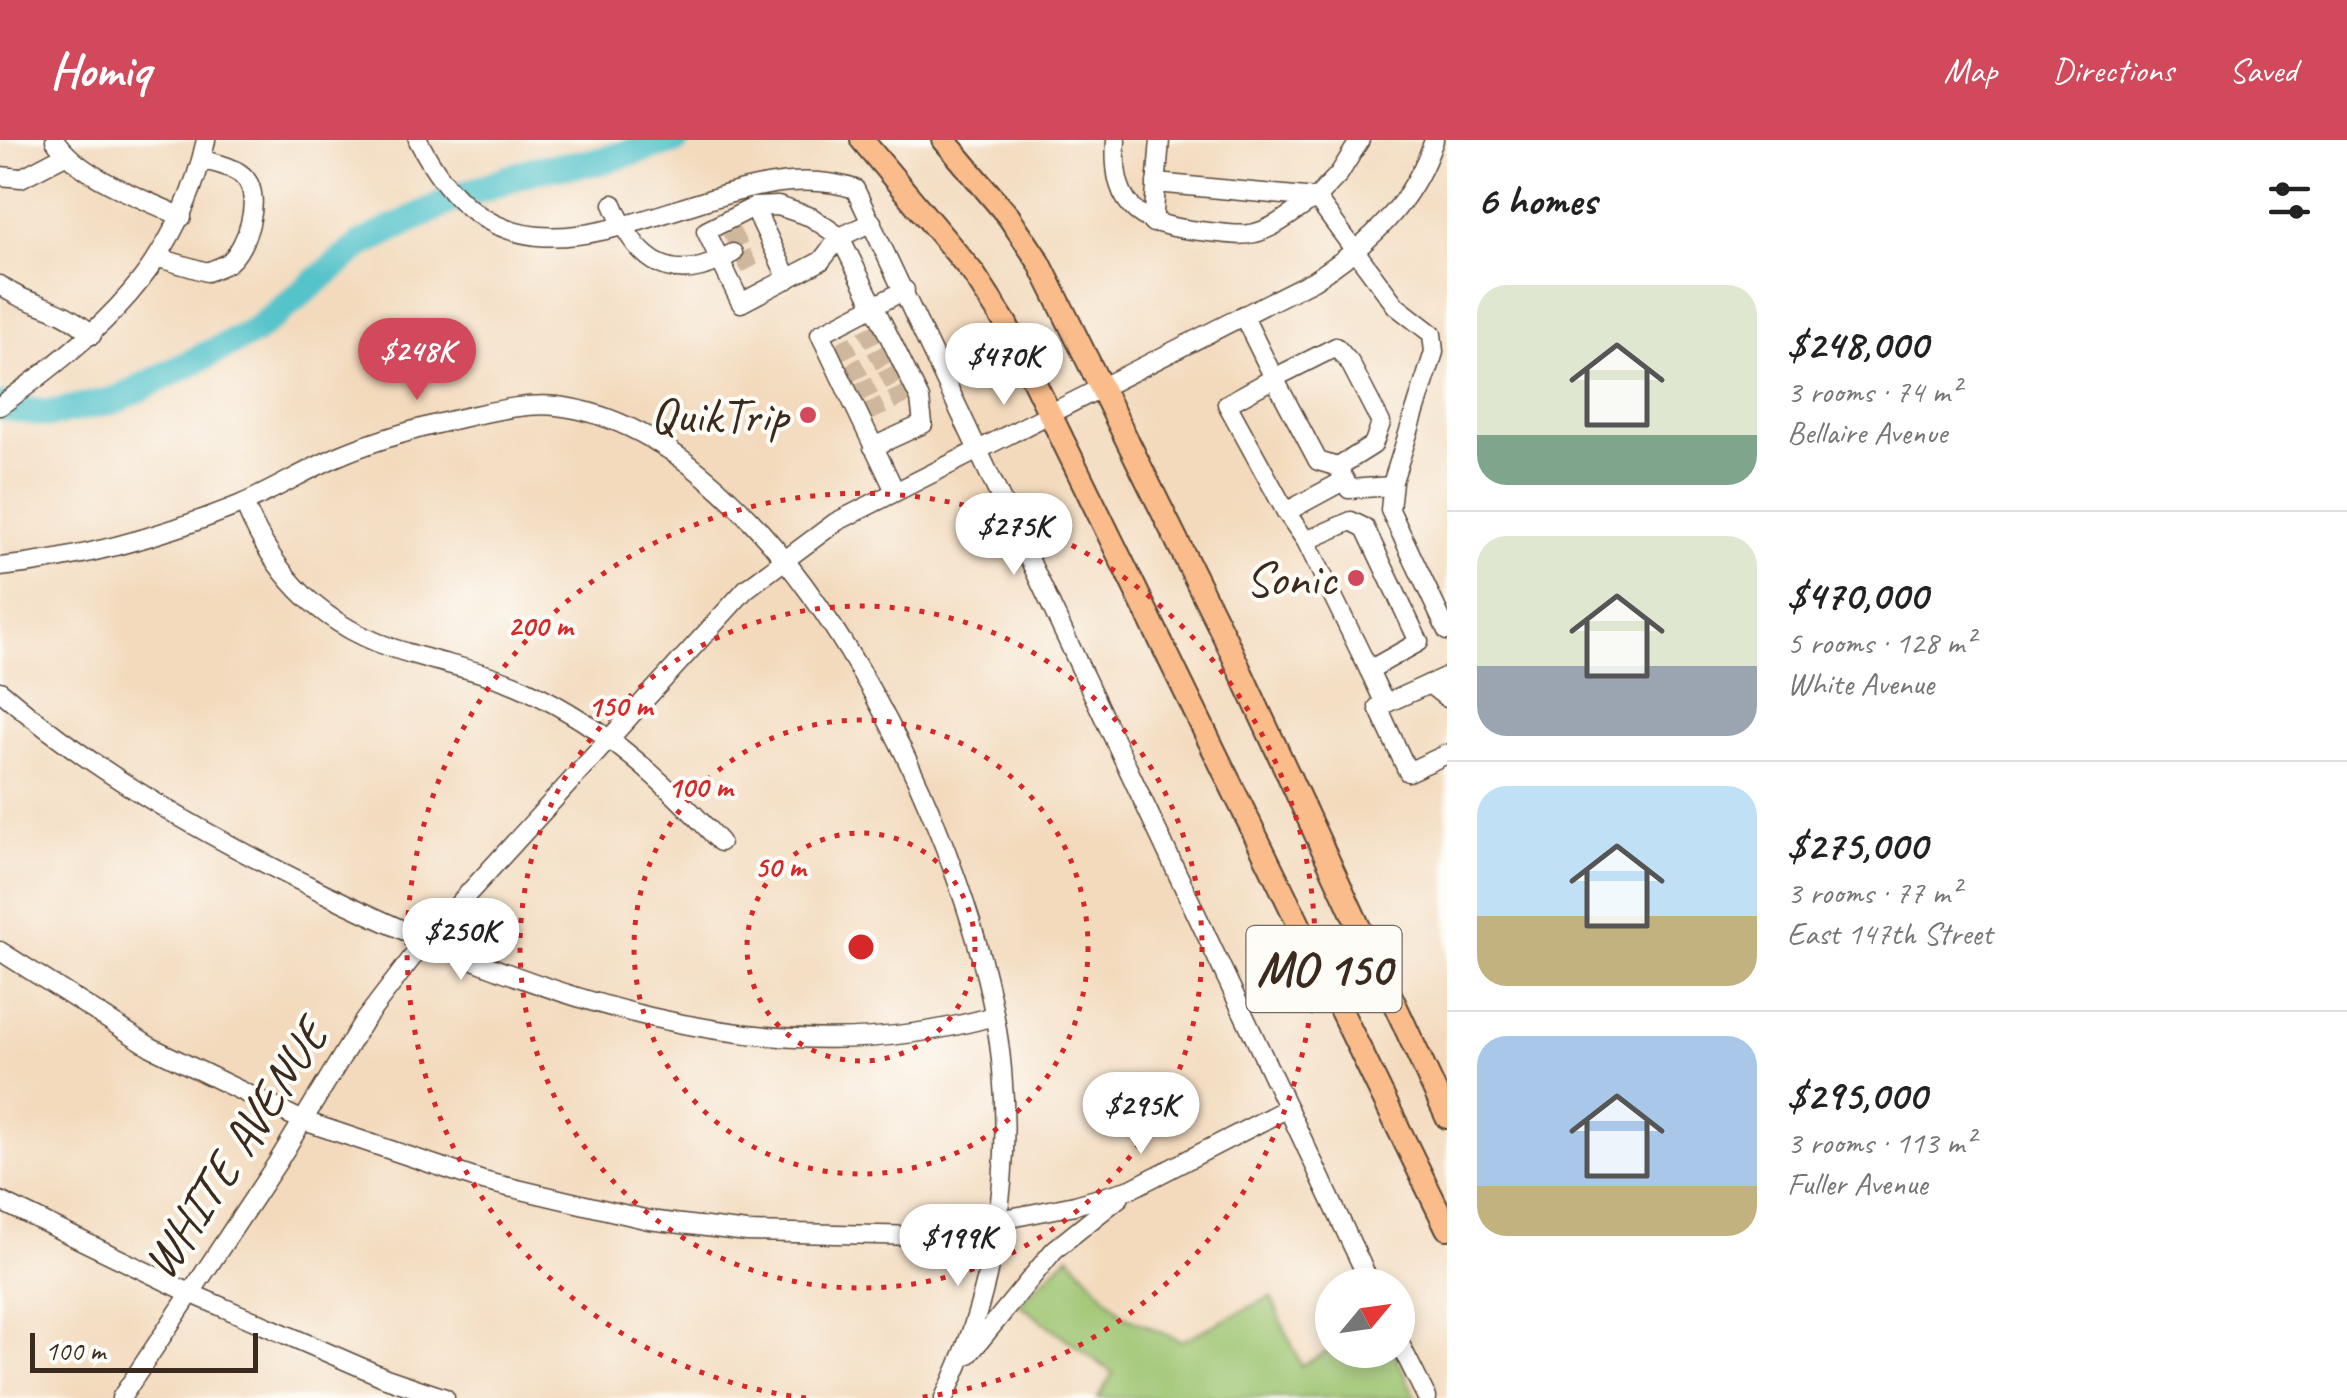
<!DOCTYPE html>
<html lang="en">
<head>
<meta charset="utf-8">
<style>
	body { margin:0; font-family:Caveat,sans-serif; background:#f6f6f6; color:#222; height:100vh; display:flex; flex-direction:column; font-size:38px; white-space:nowrap }
	* { box-sizing:border-box; margin:0 }
	p { font-size:32px; color:#767676 }
	.icon { flex:none; width:55px; height:55px; fill:none; stroke:currentColor; stroke-width:2; stroke-linecap:round; stroke-linejoin:round }
	.map { position:relative; flex:1; overflow:hidden }
	.side { display:flex; flex-direction:column; background:#fff; width:900px }
	.side>* { flex:none }
	.needle { width:65px; rotate:61deg }
	.tools { position:absolute; left:1315px; top:1128px; display:grid; gap:20px }
	.tools a { display:grid; place-items:center; width:100px; height:100px; border-radius:50%; background:#fff; box-shadow:0 5px 15px #0003; font-size:50px }
	.scale { position:absolute; left:30px; bottom:25px; width:228px; box-sizing:border-box; padding-left:10px; border:5px solid #3b2a1e; border-top:0; font-size:28px; line-height:35px; white-space:nowrap; color:#3b2a1e; -webkit-text-stroke:8px #fdfcf7; paint-order:stroke }
	.price { position:absolute; translate:-50% -85px; padding:0 22px; border-radius:35px; background:#fff; color:#222; font-size:32px; line-height:65px; filter:drop-shadow(0 2px 5px #0008) }
	.price::after { content:''; position:absolute; left:50%; top:60px; width:30px; height:22px; margin-left:-15px; background:inherit; clip-path:polygon(0 0,100% 0,50% 100%) }
	.price.active { background:#d1495b; color:#fff }
	ul { padding:0; list-style:none }
	li { display:flex; align-items:center; gap:30px; height:250px; padding:0 30px }
	li+li { border-top:2px solid #e0e0e0 }
	li span { display:grid; place-items:center; flex:none; width:280px; height:200px; border-radius:30px; color:#555 }
	li>.icon { margin-inline-start:auto }
	span .icon { width:120px; height:120px; fill:#fffc; stroke-width:1 }
	li b { font-size:42px }
	h2 { display:flex; justify-content:space-between; align-items:center; height:120px; padding:0 30px; font-size:42px }
	header { display:flex; align-items:center; gap:60px; box-sizing:border-box; height:140px; padding:0 50px; background:#d1495b; color:#fff }
	header strong { font-size:48px }
	nav { display:flex; gap:55px; margin-inline-start:auto; font-size:35px }
	main { display:flex; flex:1; min-height:0 }
	.map>svg:first-child { display:block }
	.green { fill:#9dc46f; stroke:#6c7746; stroke-width:2.5 }
	.lines { fill:none; stroke-linecap:round; stroke-linejoin:round }
	.river { stroke:#55c3ca; stroke-width:28 }
	.minor-tunnel { stroke:#ceb79d; stroke-width:18; stroke-dasharray:18 9; stroke-linecap:butt }
	.minor-casing { stroke:#574436; stroke-width:21 }
	.major-casing { stroke:#574436; stroke-width:26 }
	.minor { stroke:#fff; stroke-width:18 }
	.major { stroke:#fabc8b; stroke-width:22 }
	.ring { fill:none; stroke:#d62828; stroke-width:5; stroke-dasharray:5 10 }
	.poi-dot { fill:#d1495b; stroke:#fdfcf7; stroke-width:4 }
	.labels { text-anchor:middle; dominant-baseline:central; stroke-width:8; stroke-linejoin:round; paint-order:stroke }
	.shield { fill:#fdfcf7; stroke:#75695f; stroke-width:2.5 }
	.shield-label { font-size:48px; font-weight:bold; fill:#3b2a1e }
	.poi-label { font-size:50px; fill:#3b2a1e; stroke:#fdfcf7; text-anchor:end }
	.street-label { font-size:50px; fill:#3b2a1e; stroke:#fdfcf7 }
	.centre { fill:#d62828; stroke:#fdfcf7; stroke-width:5 }
	.ring-label { font-size:30px; text-anchor:middle; font-weight:bold; fill:#d62828; stroke:#fdfcf7; stroke-width:8; stroke-linejoin:round; paint-order:stroke }
</style>
</head>
<body>
<header>
<strong>Homiq</strong>
<nav><a>Map</a><a>Directions</a><a>Saved</a></nav>
</header>
<main>
<div class="map">
<svg width="1447" height="1258" viewBox="0 0 1447 1258">
	<rect width="100%" height="100%" fill="#fdfcf7"/>
	<filter id="ink" filterUnits="userSpaceOnUse"><feTurbulence type="fractalNoise" baseFrequency=".01" numOctaves="2"/><feDisplacementMap in="SourceGraphic" scale="20" xChannelSelector="R" yChannelSelector="G"/><feConvolveMatrix kernelMatrix="1 2 1 2 8 2 1 2 1" color-interpolation-filters="sRGB"/></filter>
	<filter id="wash" filterUnits="userSpaceOnUse"><feTurbulence type="fractalNoise" baseFrequency=".0048" numOctaves="4" result="noise"/><feDisplacementMap in="SourceGraphic" scale="40" xChannelSelector="R" yChannelSelector="G"/><feGaussianBlur stdDeviation="2.25" result="paint"/><feColorMatrix in="noise" values="0 0 0 0 0 0 0 0 0 0 0 0 0 0 0 0 0 1.4 0 .05"/><feComposite in="paint" operator="in"/></filter>
	<g filter="url(#wash)">
		<rect width="100%" height="100%" fill="#f3dabd"/>
		<path class="green" d="M1069,1115L1124,1176L1181,1201L1271,1157L1301,1226L1332,1209L1393,1210L1416,1258H1098L1113,1233L1019,1164Z"/>
		<g class="lines">
			<path class="river" d="M0,266L49,274L116,260L255,191L362,104L455,58L533,30L600,21L676,0"/>
		</g>
	</g>
	<g filter="url(#ink)">
		<g class="lines">
			<g class="minor-tunnel">
				<path d="M727,103L746,93"/>
				<path d="M738,125L756,115"/>
				<path d="M838,212L876,193"/>
				<path d="M848,234L886,214"/>
				<path d="M858,253L896,234"/>
				<path d="M867,273L906,254"/>
			</g>
			<g class="minor-casing">
				<g id="minor">
					<path d="M55,0C81,39 141,57 182,77"/>
					<path d="M418,0C525,213 710,0 855,49L1371,1145"/>
					<path d="M1116,0C1111,73 1144,86 1209,92C1223,93 1241,97 1255,93C1276,88 1297,69 1316,58L1396,166L1432,194L1434,212L1393,341L1390,370L1447,491"/>
					<path d="M0,36L21,38L65,15"/>
					<path d="M1156,43L1316,58L1339,34L1360,0"/>
					<path d="M613,64C634,115 665,146 720,120L741,163L821,121L840,97L872,82"/>
					<path d="M754,67L788,139"/>
					<path d="M1153,83L1160,0"/>
					<path d="M733,113L720,120L706,91L754,67L778,66L811,77L840,97L920,259L923,284L873,307"/>
					<path d="M159,118L207,132C214,129 224,126 229,122C247,107 262,59 246,39C237,27 215,23 202,20"/>
					<path d="M0,145C28,167 59,163 92,195"/>
					<path d="M1243,175L1274,238L1336,207L1350,223L1381,283L1373,305L1338,327L1349,349L1392,346"/>
					<path d="M0,266C101,192 178,127 206,0"/>
					<path d="M895,351L820,194L905,150"/>
					<path d="M244,363C275,439 325,489 405,512C446,525 490,532 529,551C605,587 664,641 720,702"/>
					<path d="M1286,372L1345,340"/>
					<path d="M1306,401L1351,381L1365,388L1419,502L1369,530L1306,401L1286,372L1227,264L1274,238L1318,321L1338,327"/>
					<path d="M0,427C83,419 162,396 239,365C275,350 307,329 343,314C384,297 426,286 470,276C498,270 528,263 557,266C789,293 985,724 1002,930C1012,1039 992,1160 944,1258"/>
					<path d="M1369,530L1385,564"/>
					<path d="M1447,536L1378,567L1408,632L1447,614"/>
					<path d="M1429,544L1447,558"/>
					<path d="M0,551C99,636 209,697 326,754C531,854 766,942 994,876"/>
					<path d="M0,811L151,907L301,980L483,1041L649,1080L747,1092L921,1096L1075,1065L1131,1049L1288,968"/>
					<path d="M0,1061L190,1153L386,1238L445,1258"/>
					<path d="M1398,1200L1427,1258"/>
					<path d="M969,1214L1054,1110L1120,1057"/>
					<path d="M121,1258L277,1023L363,882L424,802L746,449L836,382L1314,140C1369,104 1413,64 1434,0"/>
				</g>
			</g>
			<g class="major-casing">
				<g id="major">
					<path d="M862,0L973,133L1006,184L1447,1088"/>
					<path d="M944,0L1009,77L1039,122L1224,496L1447,977"/>
				</g>
			</g>
			<use href="#minor" class="minor"/>
			<use href="#major" class="major"/>
		</g>
	</g>
	<g class="ring">
		<circle cx="861" cy="807" r="114"/>
		<circle cx="861" cy="807" r="227"/>
		<circle cx="861" cy="807" r="341"/>
		<path d="M806 1258A454 454 0 1 1 916 1258"/>
	</g>
	<g class="poi-dot">
		<circle cx="808" cy="275" r="10"/>
		<circle cx="1356" cy="438" r="10"/>
	</g>
	<g class="labels">
		<rect class="shield" x="1246.5" y="786" width="155" height="86" rx="8"/>
		<g class="shield-label">
			<text x="1324" y="829">MO 150</text>
		</g>
		<g class="poi-label">
			<text x="788" y="275">QuikTrip</text>
			<text x="1336" y="438">Sonic</text>
		</g>
		<g class="street-label">
			<text transform="translate(235 1009) rotate(-57)">WHITE AVENUE</text>
		</g>
	</g>
	<circle cx="861" cy="807" r="15" class="centre"/>
	<g class="ring-label">
		<text x="540" y="496">200 m</text>
		<text x="620" y="576">150 m</text>
		<text x="700" y="657">100 m</text>
		<text x="780" y="737">50 m</text>
	</g>
</svg>
<div class="tools">
<a><svg class="needle" viewBox="-14 -14 28 28"><path d="M0-13l5 13h-10z" fill="#e53935"/><path d="M0 13l5-13h-10z" fill="#767676"/></svg></a>
</div>
<div class="scale">100 m</div>
<b class="price active" style="left:417px;top:263px">$248K</b>
<b class="price" style="left:1004px;top:268px">$470K</b>
<b class="price" style="left:1014px;top:438px">$275K</b>
<b class="price" style="left:461px;top:843px">$250K</b>
<b class="price" style="left:1141px;top:1017px">$295K</b>
<b class="price" style="left:958px;top:1149px">$199K</b>
</div>
<section class="side">
<h2>6 homes<svg class="icon" aria-label="filters" viewBox="0 0 24 24"><path d="M4 7h16M4 17h16"/><circle cx="9" cy="7" r="2"/><circle cx="15" cy="17" r="2"/></svg></h2>
<ul>
<li><span style="background:linear-gradient(#dfe7d0 75%,#7fa58c 0)"><svg class="icon" aria-label="home" viewBox="0 0 24 24"><path d="M3 11l9-7 9 7M6 9v11h12V9"/></svg></span><div><b>$248,000</b><p>3 rooms · 74 m²</p><p>Bellaire Avenue</p></div></li>
<li><span style="background:linear-gradient(#dfe7d0 65%,#9aa5b1 0)"><svg class="icon" aria-label="home" viewBox="0 0 24 24"><path d="M3 11l9-7 9 7M6 9v11h12V9"/></svg></span><div><b>$470,000</b><p>5 rooms · 128 m²</p><p>White Avenue</p></div></li>
<li><span style="background:linear-gradient(#bfe0f5 65%,#c2b280 0)"><svg class="icon" aria-label="home" viewBox="0 0 24 24"><path d="M3 11l9-7 9 7M6 9v11h12V9"/></svg></span><div><b>$275,000</b><p>3 rooms · 77 m²</p><p>East 147th Street</p></div></li>
<li><span style="background:linear-gradient(#a9c7e8 75%,#c2b280 0)"><svg class="icon" aria-label="home" viewBox="0 0 24 24"><path d="M3 11l9-7 9 7M6 9v11h12V9"/></svg></span><div><b>$295,000</b><p>3 rooms · 113 m²</p><p>Fuller Avenue</p></div></li>
</ul>
</section>
</main>
</body>
</html>
